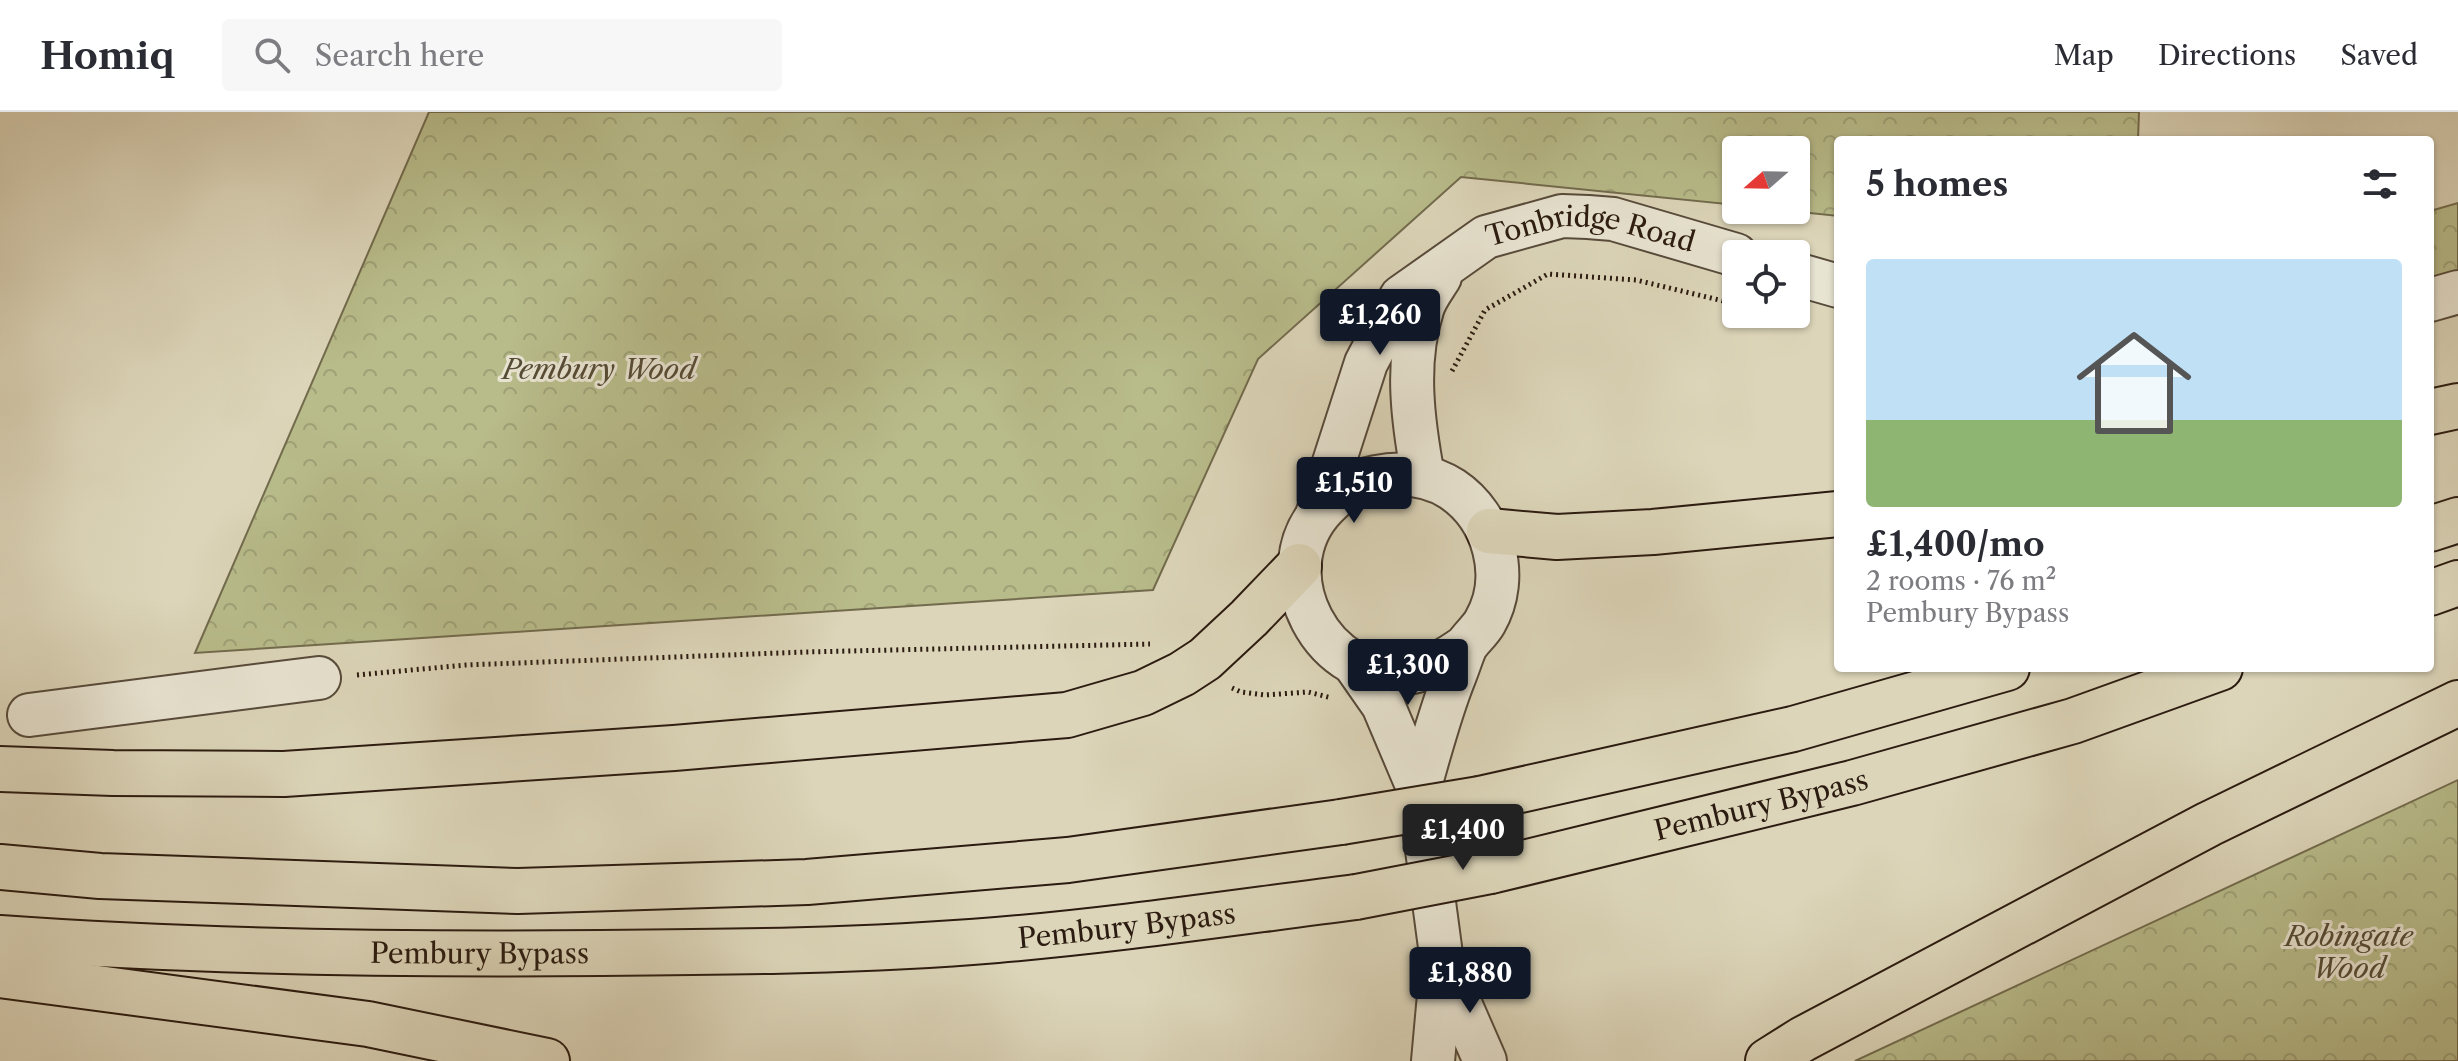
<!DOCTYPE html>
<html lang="en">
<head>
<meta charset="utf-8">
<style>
	body { margin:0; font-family:"Libre Caslon Text",serif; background:#f7f7f7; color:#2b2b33; height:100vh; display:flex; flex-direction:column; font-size:30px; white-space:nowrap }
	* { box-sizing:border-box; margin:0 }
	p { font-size:26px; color:#7c7c81 }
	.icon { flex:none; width:44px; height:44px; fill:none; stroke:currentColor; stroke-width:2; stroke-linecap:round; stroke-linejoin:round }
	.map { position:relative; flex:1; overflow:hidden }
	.sheet { position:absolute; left:1834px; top:24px; width:600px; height:536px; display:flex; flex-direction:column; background:#fff; border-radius:8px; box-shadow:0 2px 6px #0004 }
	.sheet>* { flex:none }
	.needle { width:52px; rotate:250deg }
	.controls { position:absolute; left:1722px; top:24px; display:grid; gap:16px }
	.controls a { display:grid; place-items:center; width:88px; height:88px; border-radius:8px; background:#fff; box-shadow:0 2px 6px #0004; font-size:40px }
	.price { position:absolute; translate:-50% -68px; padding:0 18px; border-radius:8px; background:#111827; color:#fff; font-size:26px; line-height:52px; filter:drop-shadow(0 2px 4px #0008) }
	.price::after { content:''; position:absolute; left:50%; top:48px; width:24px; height:18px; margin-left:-12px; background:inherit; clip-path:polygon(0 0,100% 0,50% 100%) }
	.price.current { background:#222; color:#fff }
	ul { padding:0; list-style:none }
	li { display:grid; align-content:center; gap:16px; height:424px; padding:0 32px }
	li+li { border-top:2px solid #e1e1e2 }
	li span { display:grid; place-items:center; height:248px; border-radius:8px; color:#555 }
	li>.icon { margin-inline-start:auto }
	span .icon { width:144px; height:144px; fill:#fffc; stroke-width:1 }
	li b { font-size:34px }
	h2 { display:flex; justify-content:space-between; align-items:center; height:96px; padding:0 32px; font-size:34px }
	header { display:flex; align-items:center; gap:48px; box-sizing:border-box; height:112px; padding:0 40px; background:#fff; border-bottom:2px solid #e1e1e2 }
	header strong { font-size:38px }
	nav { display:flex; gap:44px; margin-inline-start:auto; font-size:28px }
	.search { width:560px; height:72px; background:#f7f7f7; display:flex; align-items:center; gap:20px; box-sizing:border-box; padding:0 28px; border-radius:8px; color:#7c7c81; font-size:30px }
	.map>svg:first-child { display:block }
	.forest { fill:url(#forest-crowns); stroke:#726b4d; stroke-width:2 }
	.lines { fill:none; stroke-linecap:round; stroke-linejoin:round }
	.minor-casing { stroke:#574a3a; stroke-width:46 }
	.highway-casing { stroke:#2b1b10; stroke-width:48 }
	.path { stroke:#2b1b10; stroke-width:5; stroke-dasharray:2 4; stroke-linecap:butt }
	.minor { stroke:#e8e4d2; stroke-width:42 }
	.highway { stroke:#dcd5b9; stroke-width:44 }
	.highway-bridge-casing { stroke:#2b1b10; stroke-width:48; stroke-linecap:butt }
	.highway-bridge { stroke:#dcd5b9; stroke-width:44 }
	.labels { text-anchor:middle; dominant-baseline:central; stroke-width:6; stroke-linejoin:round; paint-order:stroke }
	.street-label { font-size:28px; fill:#2b1b10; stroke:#e8e4d2 }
	.park-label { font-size:28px; font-style:italic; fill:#554b35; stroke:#e8e4d2 }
</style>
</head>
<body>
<header>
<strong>Homiq</strong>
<div class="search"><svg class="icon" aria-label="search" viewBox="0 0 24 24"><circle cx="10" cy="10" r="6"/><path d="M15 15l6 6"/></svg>Search here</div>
<nav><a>Map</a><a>Directions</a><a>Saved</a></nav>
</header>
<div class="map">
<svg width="2458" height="949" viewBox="0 0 2458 949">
	<defs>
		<pattern id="forest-crowns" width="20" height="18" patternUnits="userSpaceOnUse" patternTransform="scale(2)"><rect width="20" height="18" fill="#b8bb8a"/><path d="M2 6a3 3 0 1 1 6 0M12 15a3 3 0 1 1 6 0" fill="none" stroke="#9ea076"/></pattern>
	</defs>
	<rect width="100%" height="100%" fill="#dcd5b9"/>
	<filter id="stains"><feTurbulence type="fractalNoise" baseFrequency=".0025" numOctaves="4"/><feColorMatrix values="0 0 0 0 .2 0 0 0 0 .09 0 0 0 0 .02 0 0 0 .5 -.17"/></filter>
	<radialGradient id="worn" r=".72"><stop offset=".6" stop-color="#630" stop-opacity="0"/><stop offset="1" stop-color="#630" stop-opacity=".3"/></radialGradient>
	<g class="forest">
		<path d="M429,0H2139L2138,28H1838V104L1781,98H1796V38H1736V93L1461,65L1258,247L1153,478L195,541Z"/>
		<path d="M2458,91V195L2430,185V99Z"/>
		<path d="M2458,668V949H1855Z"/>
	</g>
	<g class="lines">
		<g class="minor-casing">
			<g id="minor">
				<path d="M1796,162L1838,174"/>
				<path d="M2430,188L2458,180"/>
				<path d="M1423,364C1413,310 1405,251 1422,198C1425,186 1434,175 1440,165"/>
				<path id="s1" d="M1317,403L1366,251L1401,185L1486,125L1562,104L1588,105L1613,107L1736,143"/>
				<path d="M1353,550L1383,593L1419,678L1442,850L1433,949"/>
				<path d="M29,603L319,566"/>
				<path d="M1419,678C1430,639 1440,600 1455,563C1459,553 1462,543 1466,534C1471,526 1480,519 1485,510C1511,465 1494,405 1452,377C1429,362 1401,360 1376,365C1355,369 1339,380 1325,395C1263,459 1323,576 1412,560C1433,556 1449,546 1466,534"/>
				<path d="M1444,855L1485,949"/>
			</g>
		</g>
		<g class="highway-casing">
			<g id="highway">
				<path d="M2430,300L2458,294"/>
				<path d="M2430,417L2458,408"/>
				<path d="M1489,419L1557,425L1653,420L1838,402"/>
				<path d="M2430,481L2458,471"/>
				<path d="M0,657L113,661L284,662L674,636L1067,603L1143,581L1182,562L1205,547L1249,506L1299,454"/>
				<path d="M1480,687L1793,617L2007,556"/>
				<path d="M0,755L100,764L518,779L807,770L1068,748L1341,710"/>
				<path id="s2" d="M1491,759L1852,671L2073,609L2220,556"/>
				<path id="s3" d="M0,826C200,840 401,843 601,841C733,840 865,839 997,828C1117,818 1237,800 1356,785"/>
				<path d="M0,863L368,912L547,949"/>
				<path d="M1768,949L1803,927L2209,712L2458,591"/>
			</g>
		</g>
		<g class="path">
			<path d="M1778,202L1801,207"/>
			<path d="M1452,259L1485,198L1548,162L1636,168L1736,192"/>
			<path d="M357,563L466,553L806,540L1150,532"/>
			<path d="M1232,576L1241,580L1265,583L1308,580L1332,586"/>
		</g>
		<use href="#minor" class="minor"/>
		<use href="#highway" class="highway"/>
		<g class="highway-bridge-casing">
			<g id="highway-bridge">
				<path d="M1341,710L1480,687"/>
				<path d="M1356,785L1491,759"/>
			</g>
		</g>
		<use href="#highway-bridge" class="highway-bridge"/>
	</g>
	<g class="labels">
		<g class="street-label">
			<text stroke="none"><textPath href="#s1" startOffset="446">Tonbridge Road</textPath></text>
			<text stroke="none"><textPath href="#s2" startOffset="278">Pembury Bypass</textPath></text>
			<text stroke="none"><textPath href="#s3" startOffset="1128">Pembury Bypass</textPath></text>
			<text stroke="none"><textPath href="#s3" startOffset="480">Pembury Bypass</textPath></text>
		</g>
		<g class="park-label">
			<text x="599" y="257">Pembury Wood</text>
			<text x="2349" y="824">Robingate<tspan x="2349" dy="32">Wood</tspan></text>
		</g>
	</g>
	<rect width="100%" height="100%" filter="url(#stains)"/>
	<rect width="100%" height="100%" fill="url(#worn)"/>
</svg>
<div class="controls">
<a><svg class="needle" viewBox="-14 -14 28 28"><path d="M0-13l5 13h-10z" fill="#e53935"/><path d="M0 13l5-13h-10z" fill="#7c7c81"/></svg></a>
<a><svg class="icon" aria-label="locate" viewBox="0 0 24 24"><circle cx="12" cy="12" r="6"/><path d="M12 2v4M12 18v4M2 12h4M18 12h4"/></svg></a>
</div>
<b class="price" style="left:1380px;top:245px">£1,260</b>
<b class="price" style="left:1354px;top:413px">£1,510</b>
<b class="price" style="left:1408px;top:595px">£1,300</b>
<b class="price current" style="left:1463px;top:760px">£1,400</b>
<b class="price" style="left:1470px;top:903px">£1,880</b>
<section class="sheet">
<h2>5 homes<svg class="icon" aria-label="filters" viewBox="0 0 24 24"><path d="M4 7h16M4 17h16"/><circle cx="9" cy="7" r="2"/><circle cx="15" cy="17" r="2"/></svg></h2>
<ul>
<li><span style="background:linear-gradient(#bfe0f5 65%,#8fb573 0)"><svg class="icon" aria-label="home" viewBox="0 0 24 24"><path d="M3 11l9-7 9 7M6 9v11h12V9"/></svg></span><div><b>£1,400/mo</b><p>2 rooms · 76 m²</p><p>Pembury Bypass</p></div></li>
</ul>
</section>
</div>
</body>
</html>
